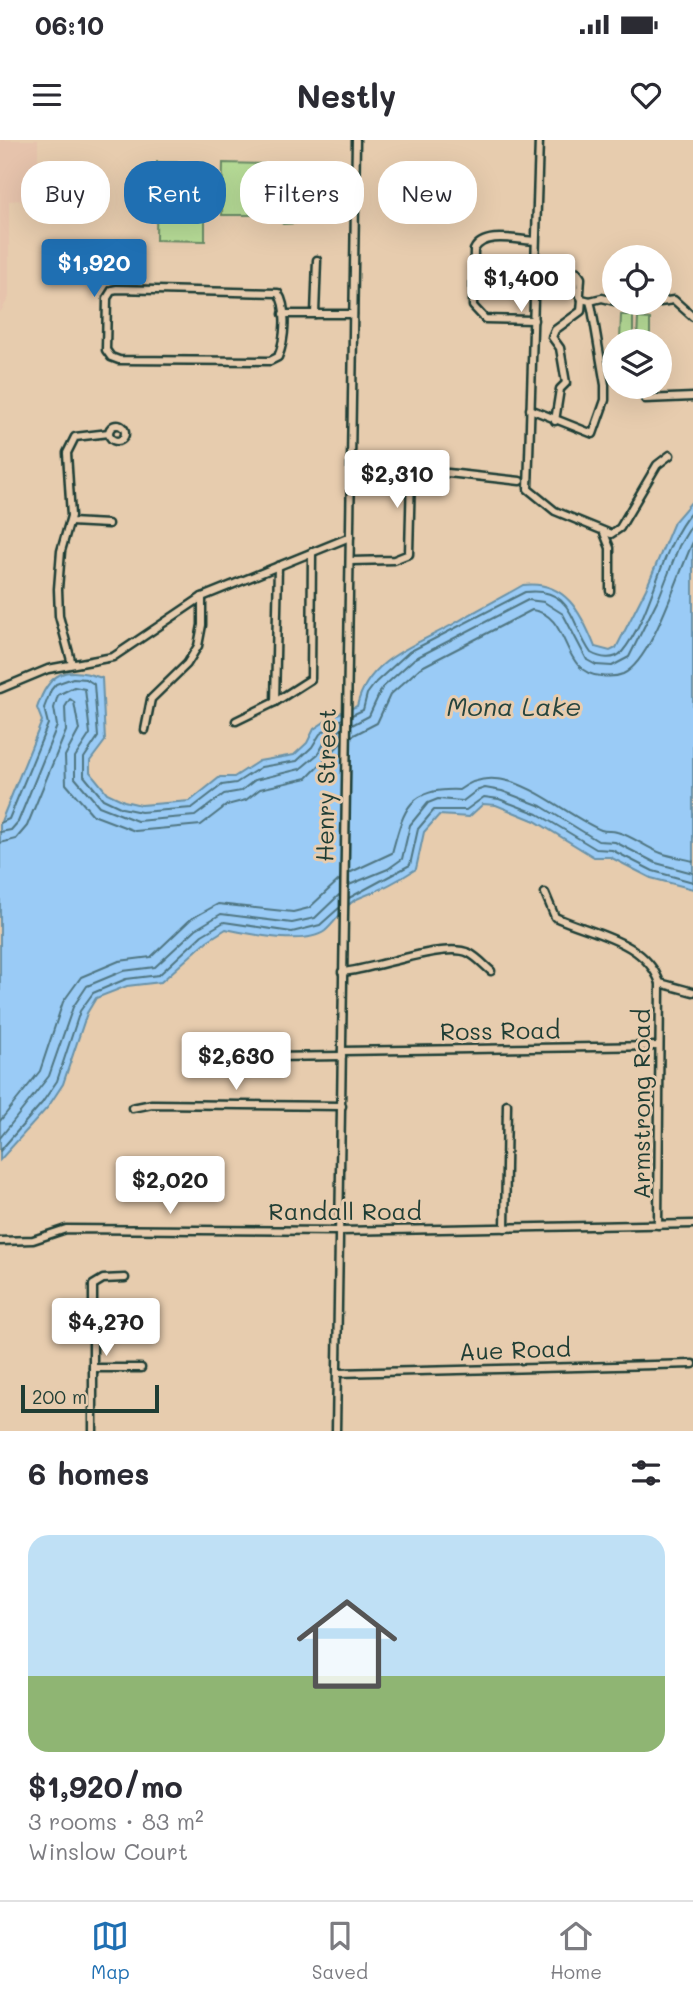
<!DOCTYPE html>
<html lang="en">
<head>
<meta charset="utf-8">
<style>
	body { margin:0; font-family:Mali,sans-serif; background:#f7f7f7; color:#2b2b33; height:100vh; display:flex; flex-direction:column; font-size:26px; white-space:nowrap }
	* { box-sizing:border-box; margin:0 }
	p { font-size:23px; color:#7c7c81 }
	.icon { flex:none; width:38px; height:38px; fill:none; stroke:currentColor; stroke-width:2; stroke-linecap:round; stroke-linejoin:round }
	.map { position:relative; height:1291px; overflow:hidden }
	.sheet { display:flex; flex-direction:column; background:#fff; flex:1 }
	.sheet>* { flex:none }
	.hud { position:absolute; left:21px; top:21px; width:651px; height:63px; display:flex; gap:14px }
	.tools { position:absolute; left:602px; top:105px; display:grid; gap:14px }
	.tools a { display:grid; place-items:center; width:70px; height:70px; border-radius:50%; background:#fff; box-shadow:0 7px 28px #0002; font-size:35px }
	.scale { position:absolute; left:21px; bottom:18px; width:138px; box-sizing:border-box; padding-left:7px; border:4px solid #1f3d34; border-top:0; font-size:19px; line-height:24px; white-space:nowrap; color:#1f3d34; -webkit-text-stroke:5px #e7ccae; paint-order:stroke }
	.price { position:absolute; translate:-50% -60px; padding:0 16px; border-radius:7px; background:#fff; color:#222; font-size:23px; line-height:46px; filter:drop-shadow(0 2px 4px #0008) }
	.price::after { content:''; position:absolute; left:50%; top:42px; width:21px; height:16px; margin-left:-10px; background:inherit; clip-path:polygon(0 0,100% 0,50% 100%) }
	.price.active { background:#1f6fb2; color:#fff }
	ul { padding:0; list-style:none }
	li { display:grid; align-content:center; gap:14px; height:371px; padding:0 28px }
	li span { display:grid; place-items:center; height:217px; border-radius:21px; color:#555 }
	li>.icon { margin-inline-start:auto }
	span .icon { width:126px; height:126px; fill:#fffc; stroke-width:1 }
	li b { font-size:30px }
	h2 { display:flex; justify-content:space-between; align-items:center; height:84px; padding:0 28px; font-size:30px }
	.pill { padding:0 24px; border-radius:28px; background:#fff; box-shadow:0 7px 28px #0002; font-size:24px; line-height:63px }
	.pill.active { background:#1f6fb2; color:#fff }
	.status { display:flex; justify-content:space-between; align-items:center; height:49px; padding:0 35px; background:#fff; direction:ltr }
	.status svg { height:19px; fill:currentColor }
	header { display:flex; justify-content:space-between; align-items:center; height:91px; padding:0 28px; background:#fff; font-size:32px; font-weight:700 }
	.tabs { display:flex; justify-content:space-around; align-items:center; height:98px; border-top:2px solid #e1e1e2; background:#fff; font-size:19px; color:#7c7c81 }
	.tabs a { display:grid; justify-items:center; gap:4px }
	.tabs .active { color:#1f6fb2 }
	.map>svg:first-child { display:block }
	.built { fill:#e6c3ac }
	.green { fill:#b7dc97; stroke:#6b8c66; stroke-width:2 }
	.water { fill:#9acbf6; stroke:#6992a8; stroke-width:2 }
	.lines { fill:none; stroke-linecap:round; stroke-linejoin:round }
	.shore { stroke:#507682; stroke-width:2 }
	.minor-casing { stroke:#1f3d34; stroke-width:11 }
	.minor { stroke:#e7ccae; stroke-width:6 }
	.labels { text-anchor:middle; dominant-baseline:central; stroke-width:6; stroke-linejoin:round; paint-order:stroke }
	.street-label { font-size:24px; fill:#1f3d34; stroke:#e7ccae }
	.water-label { font-size:26px; font-style:italic; fill:#25443e; stroke:#e7ccae }
</style>
</head>
<body>
<div class="status"><b>06:10</b><svg viewBox="0 0 49 12"><path d="M0 12V9h3v3zM5 12V6h3v6zM10 12V3h3v9zM15 12V0h3v12zM26 1h20v11H26zM47 4h2v5h-2z"/></svg></div>
<header><svg class="icon" aria-label="menu" viewBox="0 0 24 24"><path d="M4 6h16M4 12h16M4 18h16"/></svg>Nestly<svg class="icon" aria-label="heart" viewBox="0 0 24 24"><path d="M12 20l-8-8c-3-5 5-10 8-4 3-6 11-1 8 4z"/></svg></header>
<div class="map">
<svg width="693" height="1291" viewBox="0 0 693 1291">
	<rect width="100%" height="100%" fill="#e7ccae"/>
	<filter id="ink" filterUnits="userSpaceOnUse"><feTurbulence type="fractalNoise" baseFrequency=".0143" numOctaves="2"/><feDisplacementMap in="SourceGraphic" scale="14" xChannelSelector="R" yChannelSelector="G"/><feConvolveMatrix kernelMatrix="1 2 1 2 8 2 1 2 1" color-interpolation-filters="sRGB"/></filter>
	<g filter="url(#ink)">
		<path class="built" d="M0,0H38V59L9,61V157L0,173Z"/>
		<g class="green">
			<path d="M157,22L205,23V101L156,100Z"/>
			<path d="M223,23L268,24L267,75H222Z"/>
			<path d="M281,36C311,38 325,51 327,81L283,84L278,79Z"/>
			<path d="M621,175H633V200H620Z"/>
			<path d="M638,178L650,179V201H637Z"/>
		</g>
		<path class="water" d="M693,360V749L651,738L610,717H594L535,681L496,665L483,664L469,677L439,675L424,692L416,729C398,741 380,750 359,758C346,763 336,782 325,791C305,806 250,794 226,789L207,801L161,842L127,846L96,858L87,873L63,944L48,967L0,1020V684L42,581L37,568C49,531 66,525 102,538L105,601L90,621V632L107,653L124,661L141,665L190,661L220,637H234L259,621L294,615L307,603L314,589L335,575L357,566C368,517 420,504 457,482C478,469 501,458 523,445C565,440 581,472 595,507L610,511L616,508L646,449L674,382Z"/>
		<g class="lines">
			<g class="shore">
				<path d="M352,575L363,570L367,554L376,542L409,512L525,452C574,446 571,486 591,513C600,518 614,521 622,512C654,473 658,410 693,370"/>
				<path d="M352,585L369,576L382,548L414,519L528,460L544,462L563,474L587,520L596,525L612,526L629,517L660,455L679,406L693,383"/>
				<path d="M352,596L377,583L390,555L420,528L532,470C572,475 559,533 601,536C609,537 616,537 623,534C653,520 678,433 693,402"/>
				<path d="M0,683L9,679L48,584L44,568L51,550L56,544L73,538L86,539L94,544L98,597L84,618V636L103,659L122,668L141,672L192,668L222,645L236,643L261,627L297,621L312,607L320,594L342,579"/>
				<path d="M0,692L11,690L18,682L57,586L54,568L58,555L74,547L85,549L90,594L75,617V638L99,666L137,681L195,676L224,654L241,651L255,640L300,629L318,614L326,600L342,589"/>
				<path d="M0,703L16,699L27,686L66,591L65,567L70,559L74,562L79,590L65,616L66,644L93,675L135,691L201,685L227,665L246,660L260,649L307,638L342,602"/>
				<path d="M349,733L392,713C404,669 408,648 459,650C505,614 559,673 601,690C606,692 612,690 617,692C633,696 646,708 661,713C672,717 683,718 693,721"/>
				<path d="M349,745L388,729L402,719L410,685L428,663L438,659L463,661L476,651L485,648L502,651L541,666L598,701L615,702L656,723L693,733"/>
				<path d="M349,758L410,725L418,689L434,670H466L484,657L499,659L538,674L596,709L612,710L653,731L693,742"/>
				<path d="M0,981L40,931L63,862L81,837L119,821L151,817L191,779L218,764L293,772L309,768L340,739"/>
				<path d="M0,998L49,936L73,867L87,846L123,831L155,827L196,789L221,774L292,783L315,778L339,755"/>
				<path d="M0,1011L42,963L57,941L80,871L93,853L126,839L159,835L202,795L224,782L292,792L320,785L339,768"/>
			</g>
			<g class="minor-casing">
				<g id="minor">
					<path d="M539,0L528,349L555,371L611,394L620,388L657,325L670,315"/>
					<path d="M535,131L577,132"/>
					<path d="M577,132L581,138L580,153"/>
					<path d="M117,149L278,153C288,167 285,201 278,217L270,221L119,220L111,217L106,210L107,158L112,150Z"/>
					<path d="M590,161L602,158L614,161"/>
					<path d="M660,162L674,160L693,177"/>
					<path d="M624,163H657"/>
					<path d="M283,174H353"/>
					<path d="M315,174L317,120"/>
					<path d="M534,180L485,179L473,166L474,110C483,91 517,100 535,101"/>
					<path d="M645,259L693,257"/>
					<path d="M530,269L593,294L605,260V245L592,169L590,161L582,159L574,147L577,132"/>
					<path d="M555,281L560,249L566,243L560,208L552,197L555,190L581,171L582,159"/>
					<circle cx="117" cy="293" r="8"/>
					<path d="M351,336L448,333L520,341"/>
					<path d="M70,382L108,384"/>
					<path d="M604,393L610,408V451"/>
					<path d="M350,421L394,420L409,414L411,333"/>
					<path d="M72,524L59,476L58,449L61,411L71,376L67,313L75,297L109,293"/>
					<path d="M0,549L48,529L113,517L202,457L350,397"/>
					<path d="M275,562L278,426"/>
					<path d="M236,581L275,562L311,539L312,412"/>
					<path d="M145,590L151,559L187,524L198,506L202,485V457"/>
					<path d="M545,753L555,777C592,794 645,800 660,843L693,852"/>
					<path d="M342,832C374,830 443,801 469,813C477,817 484,825 491,831"/>
					<path d="M342,911L659,906"/>
					<path d="M271,917L342,916"/>
					<path d="M132,968L152,964L342,966"/>
					<path d="M658,1085L660,843"/>
					<path d="M505,1088L507,964"/>
					<path d="M0,1101L33,1100L66,1089L340,1091L693,1084"/>
					<path d="M93,1228H141"/>
					<path d="M338,1233L693,1224"/>
					<path d="M93,1291V1145L103,1139L125,1138"/>
					<path d="M336,1291L356,0"/>
				</g>
			</g>
			<use href="#minor" class="minor"/>
		</g>
	</g>
	<g class="labels">
		<g class="street-label">
			<text transform="translate(325 645) rotate(-89)">Henry Street</text>
			<text transform="translate(500 890) rotate(-1)">Ross Road</text>
			<text transform="translate(640 964) rotate(-90)">Armstrong Road</text>
			<text x="345" y="1070">Randall Road</text>
			<text transform="translate(515 1209) rotate(-2)">Aue Road</text>
		</g>
		<g class="water-label">
			<text x="514" y="566">Mona Lake</text>
		</g>
	</g>
</svg>
<div class="tools">
<a><svg class="icon" aria-label="locate" viewBox="0 0 24 24"><circle cx="12" cy="12" r="6"/><path d="M12 2v4M12 18v4M2 12h4M18 12h4"/></svg></a>
<a><svg class="icon" aria-label="layers" viewBox="0 0 24 24"><path d="M12 4l9 5-9 5-9-5zM3 14l9 5 9-5"/></svg></a>
</div>
<div class="scale">200 m</div>
<b class="price active" style="left:94px;top:159px">$1,920</b>
<b class="price" style="left:521px;top:174px">$1,400</b>
<b class="price" style="left:397px;top:370px">$2,310</b>
<b class="price" style="left:236px;top:952px">$2,630</b>
<b class="price" style="left:170px;top:1076px">$2,020</b>
<b class="price" style="left:106px;top:1218px">$4,270</b>
<div class="hud">
<a class="pill">Buy</a>
<a class="pill active">Rent</a>
<a class="pill">Filters</a>
<a class="pill">New</a>
</div>
</div>
<section class="sheet">
<h2>6 homes<svg class="icon" aria-label="filters" viewBox="0 0 24 24"><path d="M4 7h16M4 17h16"/><circle cx="9" cy="7" r="2"/><circle cx="15" cy="17" r="2"/></svg></h2>
<ul>
<li><span style="background:linear-gradient(#bfe0f5 65%,#8fb573 0)"><svg class="icon" aria-label="home" viewBox="0 0 24 24"><path d="M3 11l9-7 9 7M6 9v11h12V9"/></svg></span><div><b>$1,920/mo</b><p>3 rooms · 83 m²</p><p>Winslow Court</p></div></li>
</ul>
</section>
<nav class="tabs">
<a class="active"><svg class="icon" aria-label="map" viewBox="0 0 24 24"><path d="M3 6l6-2 6 2 6-2v14l-6 2-6-2-6 2zM9 4v14M15 6v14"/></svg>Map</a>
<a><svg class="icon" aria-label="saved" viewBox="0 0 24 24"><path d="M7 4h10v16l-5-4-5 4z"/></svg>Saved</a>
<a><svg class="icon" aria-label="home" viewBox="0 0 24 24"><path d="M3 11l9-7 9 7M6 9v11h12V9"/></svg>Home</a>
</nav>
</body>
</html>
